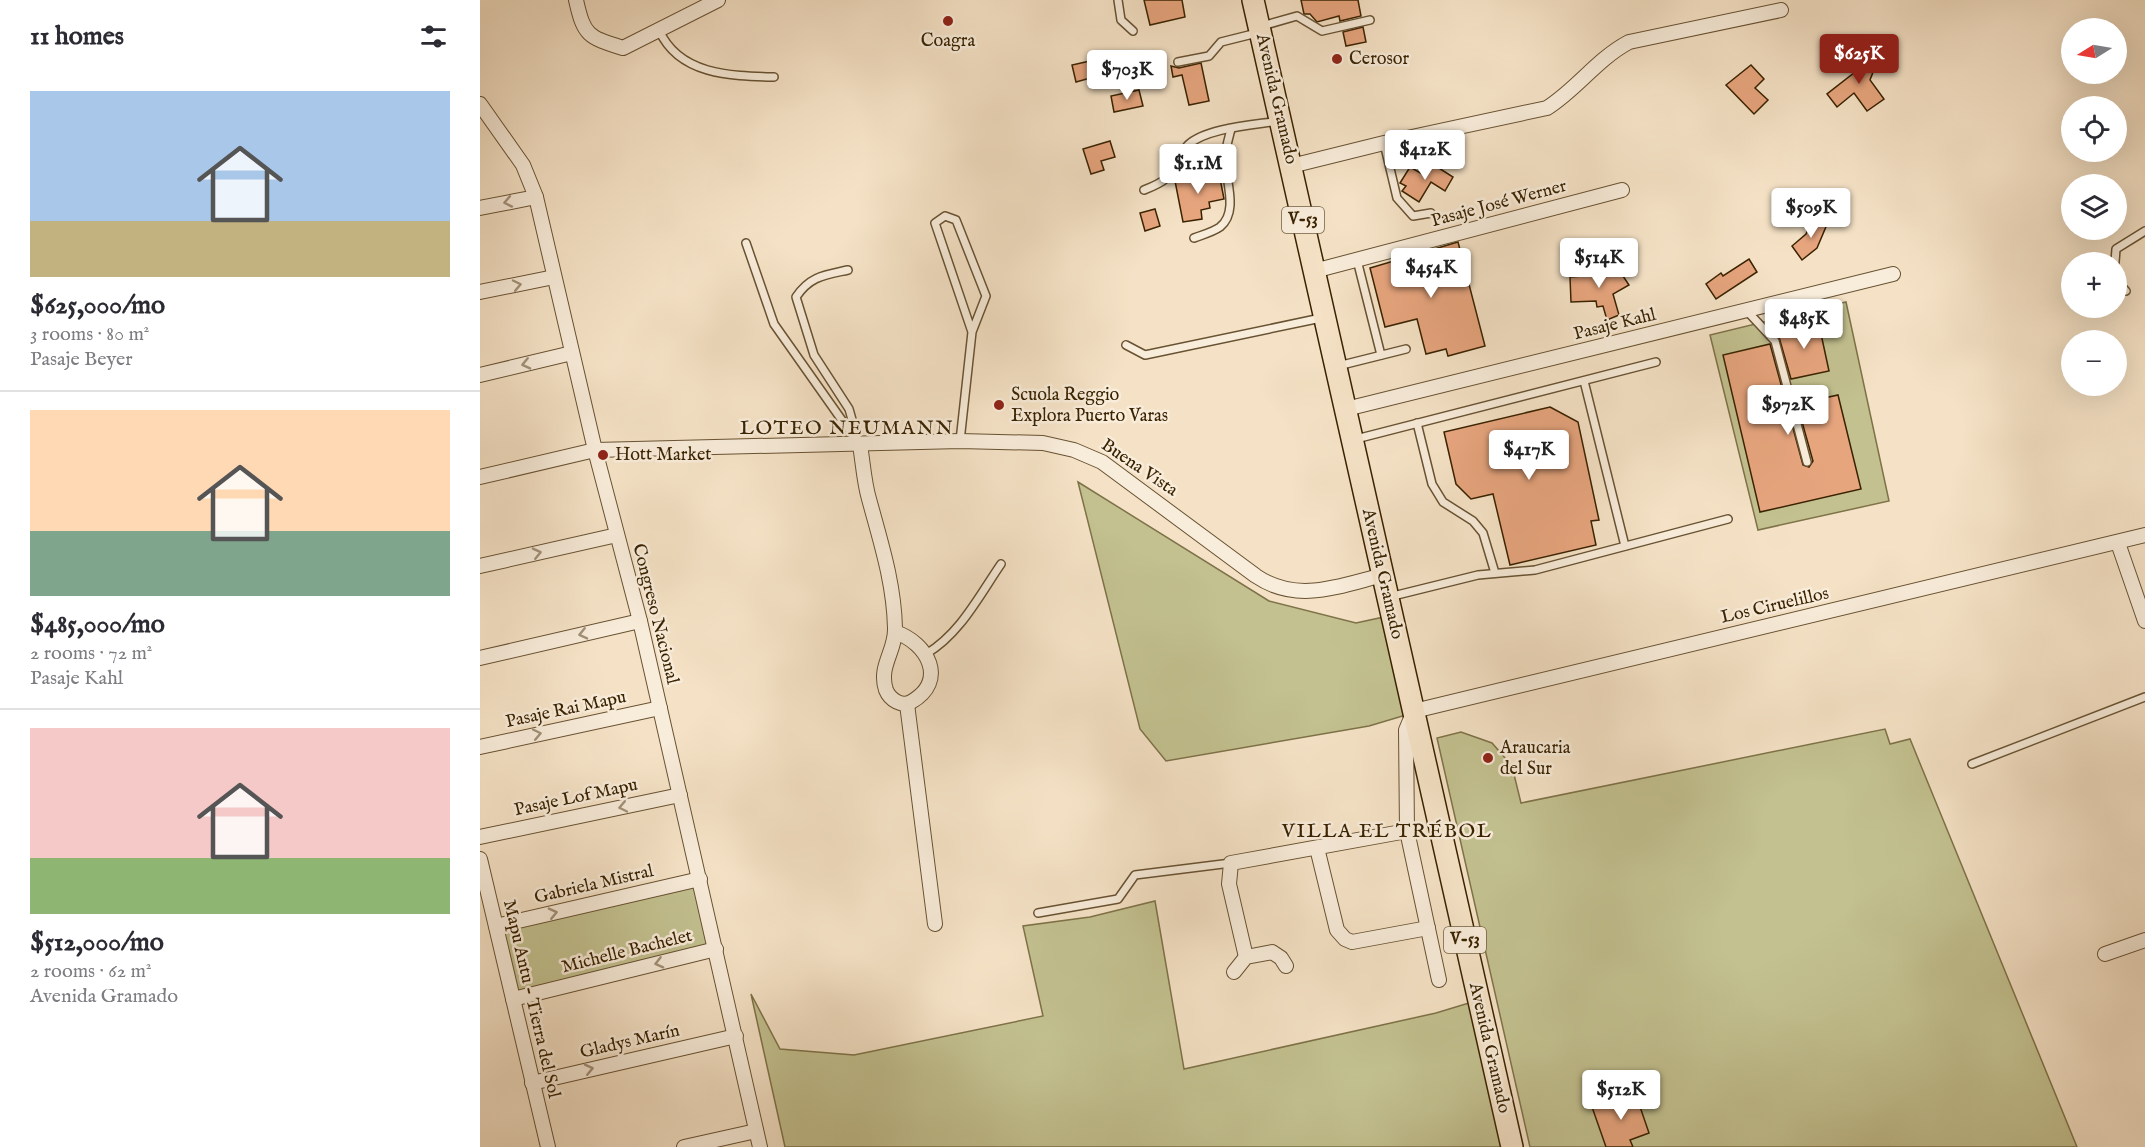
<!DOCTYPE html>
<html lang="en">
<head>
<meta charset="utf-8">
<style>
	body { margin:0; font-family:"IM FELL English",serif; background:#f2f2f3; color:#2b2b33; height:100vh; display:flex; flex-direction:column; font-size:22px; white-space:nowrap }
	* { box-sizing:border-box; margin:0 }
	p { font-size:20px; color:#7c7c81 }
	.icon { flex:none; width:33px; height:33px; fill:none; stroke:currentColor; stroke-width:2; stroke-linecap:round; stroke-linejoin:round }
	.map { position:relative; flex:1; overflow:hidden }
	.side { display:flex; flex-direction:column; background:#fff; width:480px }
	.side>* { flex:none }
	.needle { width:39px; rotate:259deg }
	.controls { position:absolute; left:1581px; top:18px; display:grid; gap:12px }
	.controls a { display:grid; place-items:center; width:66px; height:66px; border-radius:50%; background:#fff; box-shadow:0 6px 24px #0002; font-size:30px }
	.price { position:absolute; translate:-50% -51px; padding:0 14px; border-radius:6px; background:#fff; color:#222; font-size:20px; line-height:39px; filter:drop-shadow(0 2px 3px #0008) }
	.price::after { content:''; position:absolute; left:50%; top:36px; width:18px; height:14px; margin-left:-9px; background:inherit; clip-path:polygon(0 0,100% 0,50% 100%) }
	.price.active { background:#8f2418; color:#fff }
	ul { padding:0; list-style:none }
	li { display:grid; align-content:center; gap:12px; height:318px; padding:0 30px }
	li+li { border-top:2px solid #e1e1e2 }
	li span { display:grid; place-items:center; height:186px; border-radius:0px; color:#555 }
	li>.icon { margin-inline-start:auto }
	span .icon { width:108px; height:108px; fill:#fffc; stroke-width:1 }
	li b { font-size:26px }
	h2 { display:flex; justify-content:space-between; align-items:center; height:72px; padding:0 30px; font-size:26px }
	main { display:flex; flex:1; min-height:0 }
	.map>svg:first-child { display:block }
	.green { fill:#c3c190; stroke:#7e7248; stroke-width:1.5 }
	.building { fill:#e7a57e; stroke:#392200; stroke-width:1.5 }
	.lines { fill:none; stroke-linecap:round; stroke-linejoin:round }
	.service-casing { stroke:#685232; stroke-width:10 }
	.minor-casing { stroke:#685232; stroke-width:16 }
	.primary-casing { stroke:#392200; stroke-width:24 }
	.service { stroke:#f8ecda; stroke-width:7 }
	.minor { stroke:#f8ecda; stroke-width:14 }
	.primary { stroke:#f5e2c6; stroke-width:21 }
	.oneway { stroke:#a29178 }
	.poi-dot { fill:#8f2418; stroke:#f8ecda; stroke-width:2 }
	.labels { text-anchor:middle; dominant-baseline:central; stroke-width:5; stroke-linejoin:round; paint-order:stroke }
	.shield { fill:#f8ecda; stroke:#725f41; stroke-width:1.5 }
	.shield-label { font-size:16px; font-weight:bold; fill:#392200 }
	.poi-label { font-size:18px; fill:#392200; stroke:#f8ecda; text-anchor:start }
	.street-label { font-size:18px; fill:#392200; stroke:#f8ecda }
	.neighbourhood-label { font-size:20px; letter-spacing:1.5px; fill:#392200; stroke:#f8ecda }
</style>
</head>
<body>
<main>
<section class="side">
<h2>11 homes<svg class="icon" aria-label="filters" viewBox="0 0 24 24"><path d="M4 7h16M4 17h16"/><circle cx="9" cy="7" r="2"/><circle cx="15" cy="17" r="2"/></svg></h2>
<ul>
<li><span style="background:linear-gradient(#a9c7e8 70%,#c2b280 0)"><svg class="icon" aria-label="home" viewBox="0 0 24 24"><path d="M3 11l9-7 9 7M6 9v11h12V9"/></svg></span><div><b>$625,000/mo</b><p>3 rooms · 80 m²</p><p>Pasaje Beyer</p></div></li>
<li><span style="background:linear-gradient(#ffd9b3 65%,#7fa58c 0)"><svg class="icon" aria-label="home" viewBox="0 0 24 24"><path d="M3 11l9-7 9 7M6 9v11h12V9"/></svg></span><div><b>$485,000/mo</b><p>2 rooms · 72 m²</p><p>Pasaje Kahl</p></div></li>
<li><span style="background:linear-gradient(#f6c9c9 70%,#8fb573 0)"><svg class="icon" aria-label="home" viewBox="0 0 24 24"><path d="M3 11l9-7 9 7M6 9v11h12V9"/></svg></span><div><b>$512,000/mo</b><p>2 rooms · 62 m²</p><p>Avenida Gramado</p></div></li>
</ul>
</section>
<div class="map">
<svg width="1665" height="1147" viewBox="0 0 1665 1147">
	<rect width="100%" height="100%" fill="#f5e2c6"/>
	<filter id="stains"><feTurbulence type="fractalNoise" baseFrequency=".00333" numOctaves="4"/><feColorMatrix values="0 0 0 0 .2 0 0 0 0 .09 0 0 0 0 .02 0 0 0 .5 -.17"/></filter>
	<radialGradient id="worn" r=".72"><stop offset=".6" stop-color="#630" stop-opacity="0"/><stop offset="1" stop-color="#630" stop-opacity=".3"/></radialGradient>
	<g class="green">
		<path d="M1366,302L1409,501L1278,530L1230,335Z"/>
		<path d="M598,482L789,601L876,623L904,617L926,715L889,726L686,761L660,729Z"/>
		<path d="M1405,729L1410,744L1430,739L1597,1147H1050L957,738L981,732L1012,743L1032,766L1041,803Z"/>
		<path d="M216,886L230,945L37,994L22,931Z"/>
		<path d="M675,901L704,1069L956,1013L989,1003L1023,1147H305L271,994L300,1049L374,1055L563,1016L543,926L610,917Z"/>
	</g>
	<g class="building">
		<path d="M664,0H702L705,17L670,25Z"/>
		<path d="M821,0H878L881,16L860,21L859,16L837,22L830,14H824Z"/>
		<path d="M883,27L886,42L866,46L863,32Z"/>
		<path d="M1383,52L1399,57L1390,80L1404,99L1387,111L1374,93L1357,107L1347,94L1375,72Z"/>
		<path d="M610,61L614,77L596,82L592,65Z"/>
		<path d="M721,63L729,101L709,105L702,75L693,77L691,66L699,68Z"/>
		<path d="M1271,65L1284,79L1275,88L1288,100L1274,114L1246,85Z"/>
		<path d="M659,90L663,106L634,112L631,96Z"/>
		<path d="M630,141L635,157L621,161L624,170L611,174L603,149Z"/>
		<path d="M951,163L973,177L965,191L951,182L939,202L922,191L926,186L920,183L930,167L944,175Z"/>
		<path d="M739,173L744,199L729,202L730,208L721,210L722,219L703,222L695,181Z"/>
		<path d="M675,209L680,226L665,231L660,213Z"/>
		<path d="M1333,218L1348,222L1337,248L1322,260L1312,246L1326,234Z"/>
		<path d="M978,242L1005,346L968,356L966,349L946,354L937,319L905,327L890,268Z"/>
		<path d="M1269,259L1277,272L1236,299L1226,284L1241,273L1243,276Z"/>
		<path d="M1135,264L1149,285L1133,294L1139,315L1127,320L1123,306L1117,307L1116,301L1091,302L1090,277L1116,275Z"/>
		<path d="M1338,320L1349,371L1311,379L1297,330Z"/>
		<path d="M1290,344L1323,465L1329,467L1333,461L1317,404L1358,395L1381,489L1280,512L1243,355Z"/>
		<path d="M1070,407L1098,422L1119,520L1111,521L1116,545L1030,565L1013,494L991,499L976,484L964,432Z"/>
		<path d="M1155,1092L1169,1133L1150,1140L1153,1147H1126L1112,1107Z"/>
	</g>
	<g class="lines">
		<g class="service-casing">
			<g id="service">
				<path d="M638,0L641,20L653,31"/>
				<path d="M782,26L817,16L842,31L890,20"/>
				<path d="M179,30C199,75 250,76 294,77"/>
				<path d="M698,62L729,56L741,42L777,33"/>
				<path d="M904,143L917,198L933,216L951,213"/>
				<path d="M664,190C703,175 686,168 708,145C726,128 774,125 798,121"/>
				<path d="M714,238C722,235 733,232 740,227C760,211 744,177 745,156C746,147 749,137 751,129"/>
				<path d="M266,243L294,324L378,443"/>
				<path d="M877,260L901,355"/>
				<path d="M1635,262L1636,249L1665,231"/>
				<path d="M368,270C345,275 330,276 316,297L334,355L369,409L377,437"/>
				<path d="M1636,280L1646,291"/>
				<path d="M1267,311L1295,341L1327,462"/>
				<path d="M646,345L665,355L841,318"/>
				<path d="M858,366L926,349"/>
				<path d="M1104,381L1145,546"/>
				<path d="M937,423L952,484L963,502L993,521L1003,533L1015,573"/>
				<path d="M876,439L1176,362"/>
				<path d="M480,441L492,332L506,296L476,220L465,216L455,223L492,332"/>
				<path d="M909,597L998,575L1055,570L1248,519"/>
				<path d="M446,654C480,634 499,596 521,564"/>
				<path d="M1492,764L1665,697"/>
				<path d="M558,913L638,899L655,875L751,863"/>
			</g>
		</g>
		<g class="minor-casing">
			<g id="minor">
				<path d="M96,0C104,36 108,37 143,48L238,0"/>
				<path d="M0,104L43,165L56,197L115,450L160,621L280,1147"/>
				<path d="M811,166L904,143L1067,108C1097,89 1117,59 1149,42L1301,10"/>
				<path d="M0,208L56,197"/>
				<path d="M834,271L1142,190"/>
				<path d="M0,292L74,277"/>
				<path d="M0,375L92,353"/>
				<path d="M866,409L1413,274"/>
				<path d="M380,445C383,463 384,482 389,499C401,543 414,583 415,628C416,651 398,666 406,690C410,700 422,707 431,702C468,681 448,643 415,632"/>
				<path d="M0,477L115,450L480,441L563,443L594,450L622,462L776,576C817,604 859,586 903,575"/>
				<path d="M1638,543L1665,621"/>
				<path d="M0,566L137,535"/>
				<path d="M0,658L160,621"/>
				<path d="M427,704L455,924"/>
				<path d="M0,747L180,708"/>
				<path d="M0,837L200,795"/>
				<path d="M837,848L857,930L865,939L872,942L948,928"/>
				<path d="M0,859L68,1147"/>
				<path d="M16,926L220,879"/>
				<path d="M1625,954L1665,940"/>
				<path d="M766,957L749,884L751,863L927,831"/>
				<path d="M754,972L766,957L792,952L801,958L806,966"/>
				<path d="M959,980L927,831L926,730L934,711L1665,535"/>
				<path d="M33,999L236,949"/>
				<path d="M52,1083L256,1036"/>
				<path d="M204,1147L276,1131"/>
			</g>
		</g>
		<g class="primary-casing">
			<path id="primary" d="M773,0L1032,1147"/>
		</g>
		<use href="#service" class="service"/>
		<use href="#minor" class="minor"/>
		<use href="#primary" class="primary"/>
	</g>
	<defs><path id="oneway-chevron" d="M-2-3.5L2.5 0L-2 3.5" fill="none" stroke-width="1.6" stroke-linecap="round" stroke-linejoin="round" transform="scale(1.5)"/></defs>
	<g class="oneway">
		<use href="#oneway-chevron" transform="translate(28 202) rotate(169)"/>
		<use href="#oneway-chevron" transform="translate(37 285) rotate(-12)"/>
		<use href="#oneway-chevron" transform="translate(46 364) rotate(167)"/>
		<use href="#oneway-chevron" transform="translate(57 553) rotate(-13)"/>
		<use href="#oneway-chevron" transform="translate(103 634) rotate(167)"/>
		<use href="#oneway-chevron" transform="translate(57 734) rotate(-12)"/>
		<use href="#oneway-chevron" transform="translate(143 807) rotate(168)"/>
		<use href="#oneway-chevron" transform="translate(73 913) rotate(-13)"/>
		<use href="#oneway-chevron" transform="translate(179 963) rotate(166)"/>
		<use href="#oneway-chevron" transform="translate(109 1069) rotate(-13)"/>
	</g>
	<g class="poi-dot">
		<circle cx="468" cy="21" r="6"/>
		<circle cx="857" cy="59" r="6"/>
		<circle cx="519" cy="405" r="6"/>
		<circle cx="123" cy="455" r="6"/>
		<circle cx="1008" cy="758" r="6"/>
	</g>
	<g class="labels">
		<g class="shield">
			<rect x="802" y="207" width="42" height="26" rx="4.5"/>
			<rect x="964" y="927" width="42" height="26" rx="4.5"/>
		</g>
		<g class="shield-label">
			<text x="823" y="220">V-53</text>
			<text x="985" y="940">V-53</text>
		</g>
		<g class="poi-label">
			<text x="468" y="41" text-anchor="middle">Coagra</text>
			<text x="869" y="59">Cerosor</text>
			<text x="531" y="395">Scuola Reggio<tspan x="531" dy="21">Explora Puerto Varas</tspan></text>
			<text x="135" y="455">Hott Market</text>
			<text x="1020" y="748">Araucaria<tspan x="1020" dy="21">del Sur</tspan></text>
		</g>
		<g class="street-label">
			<text transform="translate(796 99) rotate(77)">Avenida Gramado</text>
			<text transform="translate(1019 204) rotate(-15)">Pasaje José Werner</text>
			<text transform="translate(1135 325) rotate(-14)">Pasaje Kahl</text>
			<text transform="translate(659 468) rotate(34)">Buena Vista</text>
			<text transform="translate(902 574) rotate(77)">Avenida Gramado</text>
			<text transform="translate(1295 606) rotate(-13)">Los Ciruelillos</text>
			<text transform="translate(175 614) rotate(76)">Congreso Nacional</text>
			<text transform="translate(86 710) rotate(-12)">Pasaje Rai Mapu</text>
			<text transform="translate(96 798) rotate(-12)">Pasaje Lof Mapu</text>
			<text transform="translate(114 885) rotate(-13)">Gabriela Mistral</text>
			<text transform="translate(147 952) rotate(-14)">Michelle Bachelet</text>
			<text transform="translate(51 999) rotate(77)">Mapu Antu - Tierra del Sol</text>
			<text transform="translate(150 1042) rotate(-13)">Gladys Marín</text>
			<text transform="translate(1009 1048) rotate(77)">Avenida Gramado</text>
		</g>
		<g class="neighbourhood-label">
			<text x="367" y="428">LOTEO NEUMANN</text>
			<text x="907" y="831">VILLA EL TRÉBOL</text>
		</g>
	</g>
	<rect width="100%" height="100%" filter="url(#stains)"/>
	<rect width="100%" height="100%" fill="url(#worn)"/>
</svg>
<div class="controls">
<a><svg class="needle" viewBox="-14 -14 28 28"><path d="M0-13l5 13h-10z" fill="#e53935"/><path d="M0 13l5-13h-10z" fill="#7c7c81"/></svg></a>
<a><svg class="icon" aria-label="locate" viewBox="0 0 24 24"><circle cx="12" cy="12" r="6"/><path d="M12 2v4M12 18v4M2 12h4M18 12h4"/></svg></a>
<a><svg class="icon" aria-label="layers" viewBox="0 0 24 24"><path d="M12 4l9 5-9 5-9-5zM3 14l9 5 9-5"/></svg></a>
<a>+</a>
<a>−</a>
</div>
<b class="price active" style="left:1379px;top:85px">$625K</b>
<b class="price" style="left:647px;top:101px">$703K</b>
<b class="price" style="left:945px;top:181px">$412K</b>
<b class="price" style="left:718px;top:195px">$1.1M</b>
<b class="price" style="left:1331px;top:239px">$509K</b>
<b class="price" style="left:1119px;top:289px">$514K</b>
<b class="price" style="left:951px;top:299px">$454K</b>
<b class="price" style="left:1324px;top:350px">$485K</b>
<b class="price" style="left:1308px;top:436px">$972K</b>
<b class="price" style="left:1049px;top:481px">$417K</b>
<b class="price" style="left:1141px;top:1121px">$512K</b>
</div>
</main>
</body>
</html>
